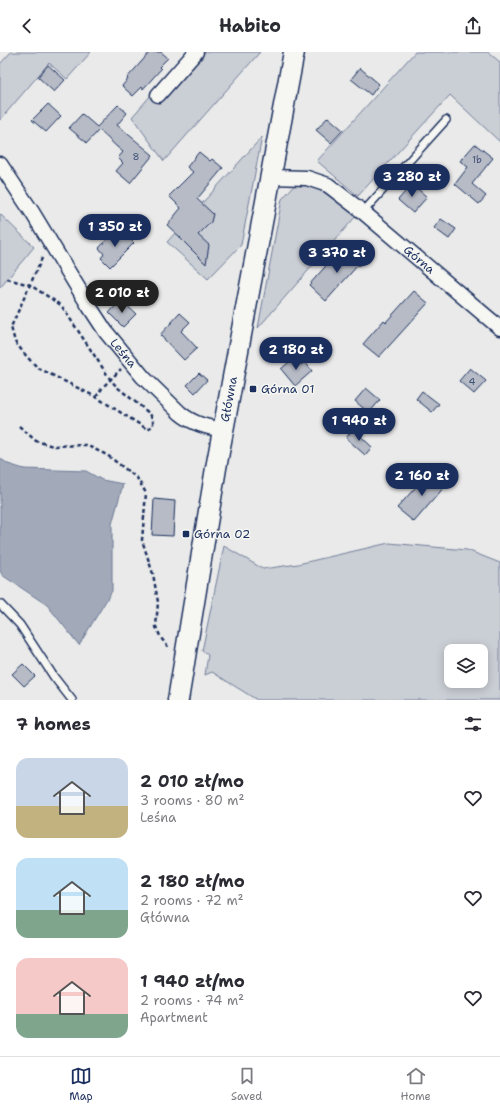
<!DOCTYPE html>
<html lang="en">
<head>
<meta charset="utf-8">
<style>
	body { margin:0; font-family:"Shantell Sans",sans-serif; background:#f2f2f3; color:#2b2b33; height:100vh; display:flex; flex-direction:column; font-size:15px; white-space:nowrap }
	* { box-sizing:border-box; margin:0 }
	p { font-size:13px; color:#7c7c81 }
	.icon { flex:none; width:22px; height:22px; fill:none; stroke:currentColor; stroke-width:2; stroke-linecap:round; stroke-linejoin:round }
	.map { position:relative; height:648px; overflow:hidden }
	.panel { display:flex; flex-direction:column; background:#fff; flex:1 }
	.panel>* { flex:none }
	.fabs { position:absolute; left:444px; top:592px; display:grid; gap:8px }
	.fabs a { display:grid; place-items:center; width:44px; height:44px; border-radius:8px; background:#fff; box-shadow:0 2px 10px #0003; font-size:20px }
	.price { position:absolute; translate:-50% -34px; padding:0 9px; border-radius:14px; background:#1b2f5e; color:#fff; font-size:13px; line-height:26px; filter:drop-shadow(0 1px 2px #0008) }
	.price::after { content:''; position:absolute; left:50%; top:24px; width:12px; height:9px; margin-left:-6px; background:inherit; clip-path:polygon(0 0,100% 0,50% 100%) }
	.price.selected { background:#222; color:#fff }
	ul { padding:0; list-style:none }
	li { display:flex; align-items:center; gap:12px; height:100px; padding:0 16px }
	li span { display:grid; place-items:center; flex:none; width:112px; height:80px; border-radius:12px; color:#555 }
	li>.icon { margin-inline-start:auto }
	span .icon { width:48px; height:48px; fill:#fffc; stroke-width:1 }
	li b { font-size:17px }
	h2 { display:flex; justify-content:space-between; align-items:center; height:48px; padding:0 16px; font-size:17px }
	header { display:flex; justify-content:space-between; align-items:center; height:52px; padding:0 16px; background:#fff; font-size:18px; font-weight:700 }
	.tabs { display:flex; justify-content:space-around; align-items:center; height:56px; border-top:1px solid #e1e1e2; background:#fff; font-size:11px; color:#7c7c81 }
	.tabs a { display:grid; justify-items:center; gap:2px }
	.tabs .selected { color:#1b2f5e }
	.map>svg:first-child { display:block }
	.green { fill:#caced5; stroke:#727e9a; fill-rule:evenodd }
	.water { fill:#a2aaba; stroke:#6c7995 }
	.building { fill:#b6bbc6; stroke:#1b2f5e }
	.lines { fill:none; stroke-linecap:round; stroke-linejoin:round }
	.service-casing { stroke:#1b2f5e; stroke-width:10 }
	.minor-casing { stroke:#1b2f5e; stroke-width:17 }
	.secondary-casing { stroke:#1b2f5e; stroke-width:23 }
	.path { stroke:#1b2f5e; stroke-width:2.5; stroke-dasharray:4 3; stroke-linecap:butt }
	.service { stroke:#f6f6f2; stroke-width:7 }
	.minor { stroke:#f6f6f2; stroke-width:14 }
	.secondary { stroke:#f6f6f2; stroke-width:20 }
	.poi-dot { fill:#1b2f5e; stroke:#f6f6f2; stroke-width:1.5 }
	.labels { text-anchor:middle; dominant-baseline:central; stroke-width:3; stroke-linejoin:round; paint-order:stroke }
	.number-label { font-size:10px; fill:#425278 }
	.street-label { font-size:12px; fill:#1b2f5e; stroke:#f6f6f2 }
	.poi-label { font-size:12px; fill:#1b2f5e; stroke:#f6f6f2; text-anchor:start }
</style>
</head>
<body>
<header><svg class="icon" aria-label="back" viewBox="0 0 24 24"><path d="M15 5l-7 7 7 7"/></svg>Habito<svg class="icon" aria-label="share" viewBox="0 0 24 24"><path d="M12 15V3M7 8l5-5 5 5M5 13v7h14v-7"/></svg></header>
<div class="map">
<svg width="500" height="648" viewBox="0 0 500 648">
	<rect width="100%" height="100%" fill="#e9eae9"/>
	<filter id="ink" filterUnits="userSpaceOnUse"><feTurbulence type="fractalNoise" baseFrequency=".025" numOctaves="2"/><feDisplacementMap in="SourceGraphic" scale="8" xChannelSelector="R" yChannelSelector="G"/><feConvolveMatrix kernelMatrix="1 2 1 2 8 2 1 2 1" color-interpolation-filters="sRGB"/></filter>
	<g filter="url(#ink)">
		<g class="green">
			<path d="M11,0H91L67,27L49,11L0,68V12Z"/>
			<path d="M202,0H260L164,109L132,65L152,42Z"/>
			<path d="M415,0H489V1L500,10V90L450,43L358,144L317,109Z"/>
			<path d="M262,85L241,193L208,227L167,190Z"/>
			<path d="M299,128L325,141L356,164L258,276L282,147Z"/>
			<path d="M0,162L34,195L0,236Z"/>
			<path d="M389,491L467,498L500,511V648H257L212,620L205,623L208,603L202,599L224,494L263,517L298,512ZM451,599H481V629H451Z"/>
		</g>
		<path class="water" d="M0,406L8,412L24,417L86,419L102,428L123,432L112,472V539L79,593L47,553L2,523L0,518Z"/>
		<g class="building">
			<path d="M150,0H161L168,6L159,15L161,17L143,37L142,35L133,44L122,34L128,27L127,26Z"/>
			<path d="M48,13L65,28L54,40L38,25Z"/>
			<path d="M360,16L379,32L371,43L351,27Z"/>
			<path d="M48,52L61,64L46,80L32,68Z"/>
			<path d="M118,53L127,61L117,73L153,103L130,131L116,119L123,111L118,106L123,100L117,95L99,78L87,91L69,76L82,62L97,75Z"/>
			<path d="M328,65L343,78L331,91L316,78Z"/>
			<path d="M475,92L493,106L472,132L486,144L479,152L455,132L468,115L460,109Z"/>
			<path d="M199,100L210,109L212,107L223,116L197,147L213,162L211,170L198,183L209,193L206,212L180,186H181L167,173L181,156L169,144L193,120L187,115Z"/>
			<path d="M412,132L427,145L413,161L398,148Z"/>
			<path d="M441,167L456,177L449,187L434,176Z"/>
			<path d="M114,180L120,186L124,181L134,191L110,215L101,206L104,202L99,196Z"/>
			<path d="M357,195L368,204L360,214L358,213L326,249L309,233L331,208L339,215Z"/>
			<path d="M414,239L428,251L379,305L363,292L384,268L386,270Z"/>
			<path d="M121,248L136,262L123,275L109,261Z"/>
			<path d="M180,261L190,270L181,279L197,296L184,308L160,283Z"/>
			<path d="M295,305L301,313L305,310L312,319L295,334L281,317Z"/>
			<path d="M470,316L486,329L474,342L459,329Z"/>
			<path d="M199,321L207,328L195,341L187,333Z"/>
			<path d="M366,336L380,348L369,361L355,349Z"/>
			<path d="M422,339L439,352L432,360L416,347Z"/>
			<path d="M353,377L372,395L365,403L346,386Z"/>
			<path d="M430,419L446,433L414,470L397,456Z"/>
			<path d="M154,447L175,449L173,484L152,483Z"/>
			<path d="M23,612L35,624L24,634L12,622Z"/>
		</g>
		<g class="lines">
			<g class="service-casing">
				<g id="service">
					<path d="M363,160L446,68"/>
					<path d="M0,552L20,573L54,625L72,648"/>
				</g>
			</g>
			<g class="minor-casing">
				<g id="minor">
					<path d="M158,43L196,0"/>
					<path id="s1" d="M0,112L32,160L89,254L106,280L143,325L180,361C193,372 207,375 223,378"/>
					<path id="s2" d="M270,125L307,126L328,133L363,160L500,276"/>
				</g>
			</g>
			<g class="secondary-casing">
				<g id="secondary">
					<path id="s3" d="M178,648L216,416L294,0"/>
				</g>
			</g>
			<g class="path">
				<path d="M7,227L30,233L61,253L110,327L117,335L150,362L153,368V374L147,377L96,345L38,316L28,306L15,290L11,275L43,204"/>
				<path d="M96,345L103,335L121,317"/>
				<path d="M19,374L36,389L53,394L86,393L107,403L137,426L146,441L142,488L153,522L158,550L156,575L161,586L169,596"/>
			</g>
			<use href="#service" class="service"/>
			<use href="#minor" class="minor"/>
			<use href="#secondary" class="secondary"/>
		</g>
	</g>
	<g class="poi-dot">
		<rect x="249" y="333" width="8" height="8" rx="2"/>
		<rect x="182" y="478" width="8" height="8" rx="2"/>
	</g>
	<g class="labels">
		<g class="number-label">
			<text x="136" y="104">8</text>
			<text x="477" y="107">1b</text>
			<text x="472" y="329">4</text>
		</g>
		<g class="street-label">
			<text stroke="none"><textPath href="#s2" startOffset="177">Górna</textPath></text>
			<text stroke="none"><textPath href="#s1" startOffset="226">Leśna</textPath></text>
			<text stroke="none"><textPath href="#s3" startOffset="305">Główna</textPath></text>
		</g>
		<g class="poi-label">
			<text x="261" y="337">Górna 01</text>
			<text x="194" y="482">Górna 02</text>
		</g>
	</g>
</svg>
<div class="fabs">
<a><svg class="icon" aria-label="layers" viewBox="0 0 24 24"><path d="M12 4l9 5-9 5-9-5zM3 14l9 5 9-5"/></svg></a>
</div>
<b class="price" style="left:412px;top:146px">3 280 zł</b>
<b class="price" style="left:115px;top:196px">1 350 zł</b>
<b class="price" style="left:337px;top:222px">3 370 zł</b>
<b class="price selected" style="left:122px;top:262px">2 010 zł</b>
<b class="price" style="left:296px;top:319px">2 180 zł</b>
<b class="price" style="left:359px;top:390px">1 940 zł</b>
<b class="price" style="left:422px;top:445px">2 160 zł</b>
</div>
<section class="panel">
<h2>7 homes<svg class="icon" aria-label="filters" viewBox="0 0 24 24"><path d="M4 7h16M4 17h16"/><circle cx="9" cy="7" r="2"/><circle cx="15" cy="17" r="2"/></svg></h2>
<ul>
<li><span style="background:linear-gradient(#c9d6e8 60%,#c2b280 0)"><svg class="icon" aria-label="home" viewBox="0 0 24 24"><path d="M3 11l9-7 9 7M6 9v11h12V9"/></svg></span><div><b>2 010 zł/mo</b><p>3 rooms · 80 m²</p><p>Leśna</p></div><svg class="icon" aria-label="heart" viewBox="0 0 24 24"><path d="M12 20l-8-8c-3-5 5-10 8-4 3-6 11-1 8 4z"/></svg></li>
<li><span style="background:linear-gradient(#bfe0f5 65%,#7fa58c 0)"><svg class="icon" aria-label="home" viewBox="0 0 24 24"><path d="M3 11l9-7 9 7M6 9v11h12V9"/></svg></span><div><b>2 180 zł/mo</b><p>2 rooms · 72 m²</p><p>Główna</p></div><svg class="icon" aria-label="heart" viewBox="0 0 24 24"><path d="M12 20l-8-8c-3-5 5-10 8-4 3-6 11-1 8 4z"/></svg></li>
<li><span style="background:linear-gradient(#f6c9c9 70%,#7fa58c 0)"><svg class="icon" aria-label="home" viewBox="0 0 24 24"><path d="M3 11l9-7 9 7M6 9v11h12V9"/></svg></span><div><b>1 940 zł/mo</b><p>2 rooms · 74 m²</p><p>Apartment</p></div><svg class="icon" aria-label="heart" viewBox="0 0 24 24"><path d="M12 20l-8-8c-3-5 5-10 8-4 3-6 11-1 8 4z"/></svg></li>
</ul>
</section>
<nav class="tabs">
<a class="selected"><svg class="icon" aria-label="map" viewBox="0 0 24 24"><path d="M3 6l6-2 6 2 6-2v14l-6 2-6-2-6 2zM9 4v14M15 6v14"/></svg>Map</a>
<a><svg class="icon" aria-label="saved" viewBox="0 0 24 24"><path d="M7 4h10v16l-5-4-5 4z"/></svg>Saved</a>
<a><svg class="icon" aria-label="home" viewBox="0 0 24 24"><path d="M3 11l9-7 9 7M6 9v11h12V9"/></svg>Home</a>
</nav>
</body>
</html>
